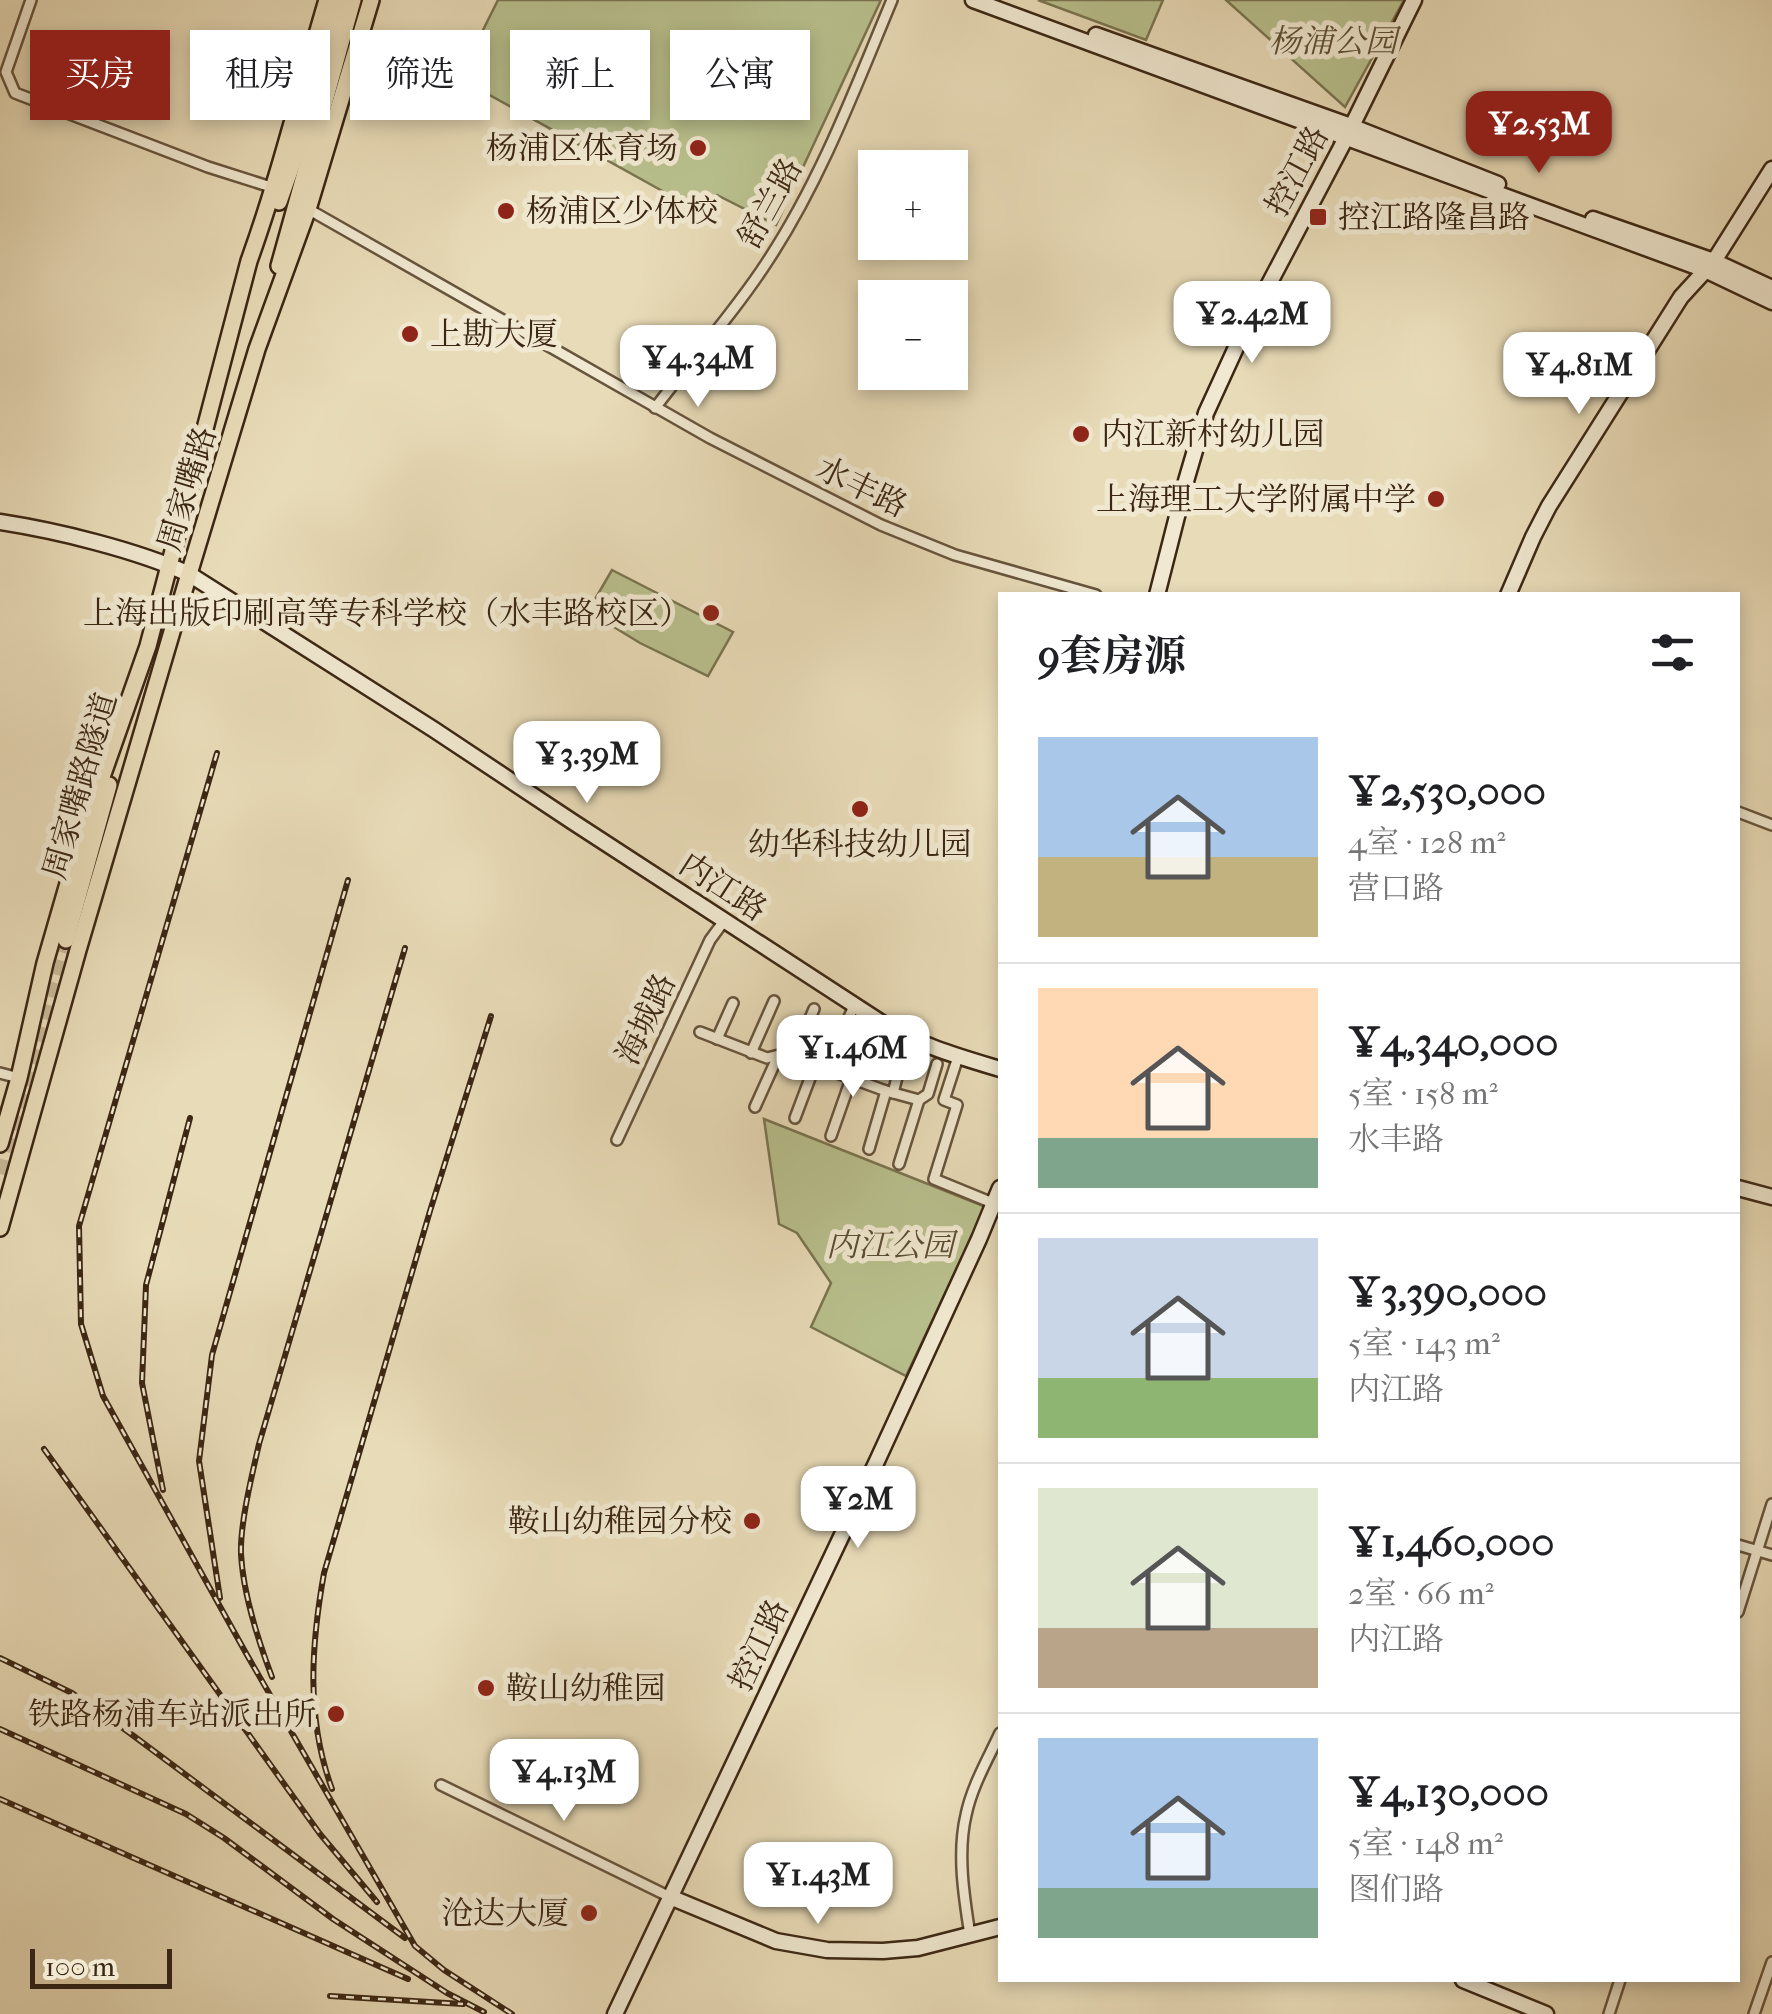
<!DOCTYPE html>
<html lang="zh">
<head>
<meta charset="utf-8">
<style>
	body { margin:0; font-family:"IM FELL French Canon","Noto Serif SC",serif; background:#f2f2f2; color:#202124; height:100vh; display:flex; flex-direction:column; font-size:38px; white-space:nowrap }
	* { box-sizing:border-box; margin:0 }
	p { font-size:32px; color:#757577 }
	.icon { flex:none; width:55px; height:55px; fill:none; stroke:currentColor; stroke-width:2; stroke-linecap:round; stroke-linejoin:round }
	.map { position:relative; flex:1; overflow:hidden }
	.panel { position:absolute; left:998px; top:592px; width:742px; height:1390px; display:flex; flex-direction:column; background:#fff; border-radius:0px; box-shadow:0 5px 15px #0003 }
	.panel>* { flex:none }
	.hud { position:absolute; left:30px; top:30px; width:818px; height:90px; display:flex; gap:20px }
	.controls { position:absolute; left:858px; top:150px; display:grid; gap:20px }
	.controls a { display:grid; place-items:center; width:110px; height:110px; border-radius:0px; background:#fff; box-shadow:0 5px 15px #0003; font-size:50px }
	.scale { position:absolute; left:30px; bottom:25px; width:142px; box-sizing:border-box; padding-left:10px; border:5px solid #3c2714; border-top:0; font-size:28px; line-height:35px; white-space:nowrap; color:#3c2714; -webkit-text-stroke:8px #f0e8d0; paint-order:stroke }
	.price { position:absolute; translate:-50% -85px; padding:0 22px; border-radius:20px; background:#fff; color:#222; font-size:32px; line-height:65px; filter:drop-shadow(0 2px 5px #0008) }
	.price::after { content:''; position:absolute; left:50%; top:60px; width:30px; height:22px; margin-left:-15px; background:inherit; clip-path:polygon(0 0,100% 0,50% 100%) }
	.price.active { background:#8f2418; color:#fff }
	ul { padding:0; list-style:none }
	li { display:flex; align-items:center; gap:30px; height:250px; padding:0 40px }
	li+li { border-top:2px solid #e0e0e0 }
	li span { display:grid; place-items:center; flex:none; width:280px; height:200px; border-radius:0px; color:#555 }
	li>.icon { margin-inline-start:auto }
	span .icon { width:120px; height:120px; fill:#fffc; stroke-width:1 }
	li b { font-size:42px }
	h2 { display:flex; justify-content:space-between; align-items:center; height:120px; padding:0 40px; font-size:42px }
	.tag { padding:0 35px; border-radius:0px; background:#fff; box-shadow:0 5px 15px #0003; font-size:35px; line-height:90px }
	.tag.active { background:#8f2418; color:#fff }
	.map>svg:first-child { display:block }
	.green { fill:#b8c08d; stroke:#7a7450; stroke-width:2.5 }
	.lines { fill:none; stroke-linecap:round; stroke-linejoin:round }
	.primary-tunnel { stroke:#c6b796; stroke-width:15; stroke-dasharray:15 8; stroke-linecap:butt }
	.street-casing { stroke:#67543d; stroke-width:14 }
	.secondary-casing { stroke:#3c2714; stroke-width:19 }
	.primary-casing { stroke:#3c2714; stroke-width:20 }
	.street { stroke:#f0e8d0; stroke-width:9 }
	.secondary { stroke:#f0e8d0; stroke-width:14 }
	.primary { stroke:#e8dbb7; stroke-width:15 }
	.rail-casing { stroke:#3c2714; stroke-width:6 }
	.rail { stroke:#f0e8d0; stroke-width:2.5; stroke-dasharray:8; stroke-linecap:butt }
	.poi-dot { fill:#8f2418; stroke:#f0e8d0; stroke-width:4 }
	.labels { text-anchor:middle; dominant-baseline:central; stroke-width:10; stroke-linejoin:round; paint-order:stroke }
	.park-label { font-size:32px; font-style:italic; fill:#5b4d32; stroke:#f0e8d0 }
	.poi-label { font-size:32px; fill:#3c2714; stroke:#f0e8d0; text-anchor:end }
	.street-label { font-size:32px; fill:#3c2714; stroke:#f0e8d0 }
</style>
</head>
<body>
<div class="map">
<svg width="1772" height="2014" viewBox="0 0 1772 2014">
	<rect width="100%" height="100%" fill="#e8dbb7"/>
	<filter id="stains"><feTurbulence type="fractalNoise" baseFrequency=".002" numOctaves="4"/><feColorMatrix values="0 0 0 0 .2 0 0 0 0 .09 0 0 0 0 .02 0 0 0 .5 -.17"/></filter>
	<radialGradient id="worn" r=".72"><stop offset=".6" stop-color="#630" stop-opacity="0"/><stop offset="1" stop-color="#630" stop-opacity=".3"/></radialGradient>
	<g class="green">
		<path d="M498,0H881L776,225L717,195L684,203L459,78Z"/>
		<path d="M1038,0H1163L1146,40Z"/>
		<path d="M1226,0H1404L1345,107Z"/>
		<path d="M612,570L733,632L708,676L640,643L588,611Z"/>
		<path d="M764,1119L986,1207L906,1376L811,1327L831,1283L797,1233L779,1224Z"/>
	</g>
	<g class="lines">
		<path class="primary-tunnel" d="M0,1174L66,940"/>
		<g class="street-casing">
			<g id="street">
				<path d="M31,0L6,72L15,93L208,167L274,188"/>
				<path d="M308,209L710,438L881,525L955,555L1096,595"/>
				<path d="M655,408C692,359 734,313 767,262C820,182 855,89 892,0"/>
				<path d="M1738,812L1772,825"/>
				<path d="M854,1006L826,1069L886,1091L919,1100L928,1094L937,1064"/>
				<path d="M700,1032L767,1058L787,1053L826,1069"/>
				<path d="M717,1039L733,1003"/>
				<path d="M751,1053L774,1001"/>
				<path d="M794,1056L814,1009"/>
				<path d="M958,1057L944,1100L957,1105L934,1179L995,1204"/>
				<path d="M0,1073L19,1078"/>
				<path d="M857,1081L870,1039"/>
				<path d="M893,1093L903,1054"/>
				<path d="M755,1107L778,1056"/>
				<path d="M795,1118L815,1065"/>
				<path d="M831,1136L851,1079"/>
				<path d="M617,1140L710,940L724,921"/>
				<path d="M869,1149L886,1091"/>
				<path d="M899,1164L919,1100"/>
				<path d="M1738,1545L1772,1555"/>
				<path d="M1738,1612L1772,1504"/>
				<path d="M441,1785L670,1897"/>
				<path d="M970,1935C964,1897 957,1853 966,1815C972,1786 988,1759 1000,1733"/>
				<path d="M1609,2014L1620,1980"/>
				<path d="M1754,2014L1772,1962"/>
			</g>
		</g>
		<g class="secondary-casing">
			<g id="secondary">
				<path d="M973,0L1705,270L1772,302"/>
				<path d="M1096,35L1351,126L1498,184"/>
				<path d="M1593,219L1714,261L1772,288"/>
				<path d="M0,522C58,531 136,550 189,574L433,729L573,822L882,1023C921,1046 957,1056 1000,1069"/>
				<path d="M1157,595L1186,481L1206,413L1239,341L1347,136L1414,0"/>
				<path d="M1508,595L1533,537L1549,506L1681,297L1714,261L1772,169"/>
				<path d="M1738,1188L1772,1197"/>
				<path d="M670,1897L776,1941L827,1950L883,1951L918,1948L1000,1927"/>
				<path d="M1463,1980L1546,2014"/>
				<path d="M615,2014L877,1461L979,1239L1000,1188"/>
			</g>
		</g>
		<g class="primary-casing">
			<g id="primary">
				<path d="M279,202L292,165L340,0"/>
				<path d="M279,266L353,0"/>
				<path d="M66,940L109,785"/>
				<path d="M0,1144L19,1078L45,963L84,828L148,646L249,261C280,175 301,87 327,0"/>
				<path d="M0,1228L78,950L189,574L257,349L308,209L371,0"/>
			</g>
		</g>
		<use href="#street" class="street"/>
		<use href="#secondary" class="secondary"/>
		<use href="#primary" class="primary"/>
		<g class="rail-casing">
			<g id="rail">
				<path d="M217,753L79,1226L81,1324L103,1396L247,1655L415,1946L444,1970L512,2014"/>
				<path d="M44,1449L320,1834L377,1902"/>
				<path d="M163,1490L142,1383L146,1285L190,1118"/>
				<path d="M220,1598L199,1461L212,1355L348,880"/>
				<path d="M0,1658L72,1693L127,1731L405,1938"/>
				<path d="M272,1677C258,1640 243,1593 241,1554C240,1523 252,1475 259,1444L405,948"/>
				<path d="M0,1729L186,1814L224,1838L333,1919L447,1993L484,2012"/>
				<path d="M332,1789C306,1718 311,1646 324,1573L430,1211L491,1016"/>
				<path d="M0,1799L408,1979"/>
				<path d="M330,1996L463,2004"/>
			</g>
		</g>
		<use href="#rail" class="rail"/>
	</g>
	<g class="poi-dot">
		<circle cx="698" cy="148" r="10"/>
		<circle cx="506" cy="211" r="10"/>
		<rect x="1308" y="207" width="20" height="20" rx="5"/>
		<circle cx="410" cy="334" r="10"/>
		<circle cx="1081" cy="434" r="10"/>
		<circle cx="1436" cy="499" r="10"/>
		<circle cx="711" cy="613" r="10"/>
		<circle cx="860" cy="809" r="10"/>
		<circle cx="752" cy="1521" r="10"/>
		<circle cx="486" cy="1688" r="10"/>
		<circle cx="336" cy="1714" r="10"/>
		<circle cx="589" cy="1913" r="10"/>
	</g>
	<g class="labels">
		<g class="park-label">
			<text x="1333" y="41">杨浦公园</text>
			<text x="890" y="1245">内江公园</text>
		</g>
		<g class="poi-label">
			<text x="678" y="148">杨浦区体育场</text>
			<text x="526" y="211" text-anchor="start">杨浦区少体校</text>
			<text x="1338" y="217" text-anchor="start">控江路隆昌路</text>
			<text x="430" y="334" text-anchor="start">上勘大厦</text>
			<text x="1101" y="434" text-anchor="start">内江新村幼儿园</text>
			<text x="1416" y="499">上海理工大学附属中学</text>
			<text x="691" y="613">上海出版印刷高等专科学校（水丰路校区）</text>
			<text x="860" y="844" text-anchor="middle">幼华科技幼儿园</text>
			<text x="732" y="1521">鞍山幼稚园分校</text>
			<text x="506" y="1688" text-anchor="start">鞍山幼稚园</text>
			<text x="316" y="1714">铁路杨浦车站派出所</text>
			<text x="569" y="1913">沧达大厦</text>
		</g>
		<g class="street-label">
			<text transform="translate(1297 171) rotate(-62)">控江路</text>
			<text transform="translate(770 203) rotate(-61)">舒兰路</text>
			<text transform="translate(862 487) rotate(26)">水丰路</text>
			<text transform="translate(187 489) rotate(-73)">周家嘴路</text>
			<text transform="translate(80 786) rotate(-74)">周家嘴路隧道</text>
			<text transform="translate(723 887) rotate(33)">内江路</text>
			<text transform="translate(646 1019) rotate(-65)">海城路</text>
			<text transform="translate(759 1645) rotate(-65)">控江路</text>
		</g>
	</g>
	<rect width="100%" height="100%" filter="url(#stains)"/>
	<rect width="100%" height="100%" fill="url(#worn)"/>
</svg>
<div class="controls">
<a>+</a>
<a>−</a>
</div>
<div class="scale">100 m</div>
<b class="price active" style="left:1539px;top:176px">¥2.53M</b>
<b class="price" style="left:1252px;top:366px">¥2.42M</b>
<b class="price" style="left:698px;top:410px">¥4.34M</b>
<b class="price" style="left:1579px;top:417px">¥4.81M</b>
<b class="price" style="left:587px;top:806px">¥3.39M</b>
<b class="price" style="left:853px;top:1100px">¥1.46M</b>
<b class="price" style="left:858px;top:1551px">¥2M</b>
<b class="price" style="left:564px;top:1824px">¥4.13M</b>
<b class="price" style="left:818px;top:1927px">¥1.43M</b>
<div class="hud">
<a class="tag active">买房</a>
<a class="tag">租房</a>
<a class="tag">筛选</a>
<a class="tag">新上</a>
<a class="tag">公寓</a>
</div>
<section class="panel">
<h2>9套房源<svg class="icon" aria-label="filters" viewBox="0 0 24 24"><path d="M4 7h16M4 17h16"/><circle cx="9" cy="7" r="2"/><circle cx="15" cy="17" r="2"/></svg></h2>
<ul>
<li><span style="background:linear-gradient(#a9c7e8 60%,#c2b280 0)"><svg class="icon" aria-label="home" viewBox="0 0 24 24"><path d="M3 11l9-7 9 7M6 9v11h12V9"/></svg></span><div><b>¥2,530,000</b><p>4室 · 128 m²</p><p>营口路</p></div></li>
<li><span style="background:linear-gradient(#ffd9b3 75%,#7fa58c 0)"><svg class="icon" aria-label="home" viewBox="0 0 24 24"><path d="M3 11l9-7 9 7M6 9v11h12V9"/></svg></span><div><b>¥4,340,000</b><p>5室 · 158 m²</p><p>水丰路</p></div></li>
<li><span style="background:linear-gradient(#c9d6e8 70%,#8fb573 0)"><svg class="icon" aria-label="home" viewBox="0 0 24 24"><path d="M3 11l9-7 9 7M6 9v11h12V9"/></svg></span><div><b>¥3,390,000</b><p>5室 · 143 m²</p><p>内江路</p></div></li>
<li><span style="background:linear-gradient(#dfe7d0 70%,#b9a48a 0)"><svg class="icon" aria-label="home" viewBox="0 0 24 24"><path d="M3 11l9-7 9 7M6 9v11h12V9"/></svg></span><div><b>¥1,460,000</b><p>2室 · 66 m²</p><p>内江路</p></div></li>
<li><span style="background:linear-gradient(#a9c7e8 75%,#7fa58c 0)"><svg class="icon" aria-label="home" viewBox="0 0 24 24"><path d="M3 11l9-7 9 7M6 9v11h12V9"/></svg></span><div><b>¥4,130,000</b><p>5室 · 148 m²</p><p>图们路</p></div></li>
</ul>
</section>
</div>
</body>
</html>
